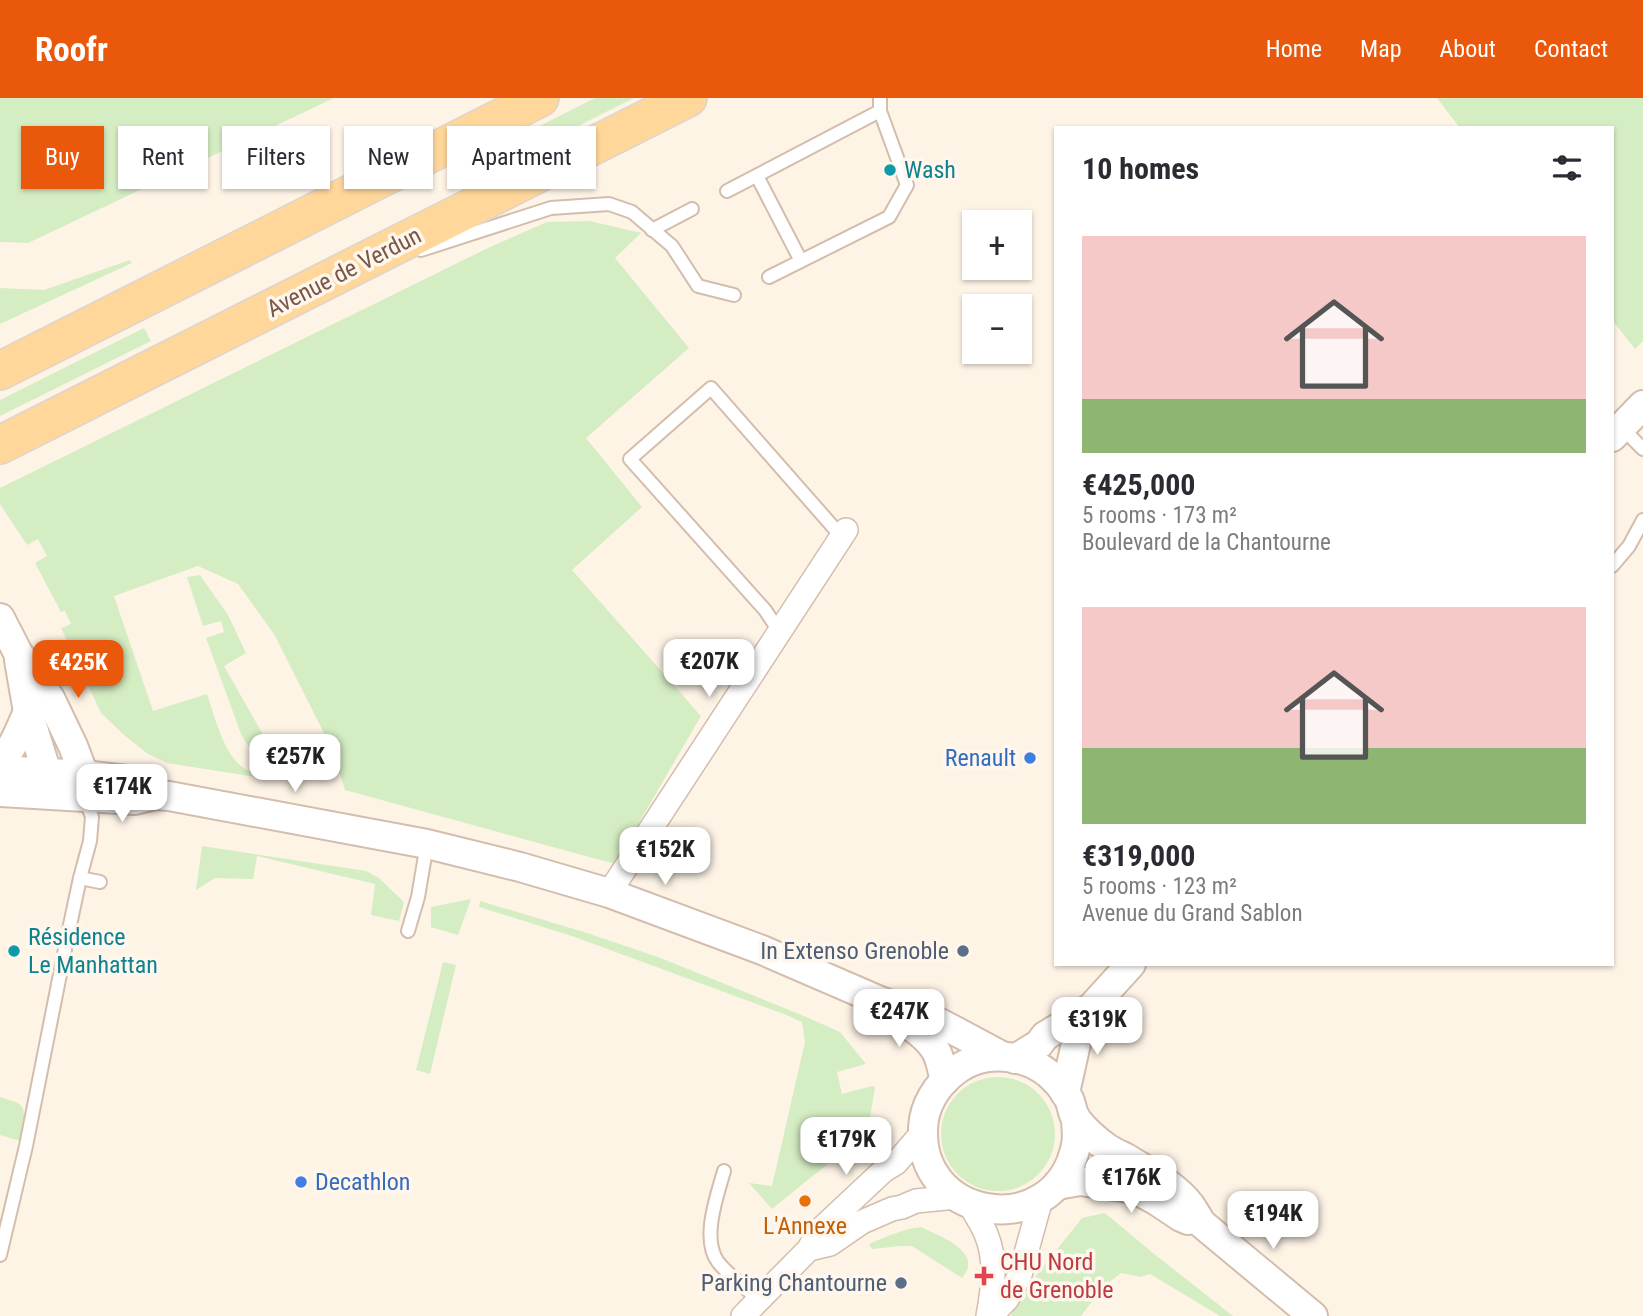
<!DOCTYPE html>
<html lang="en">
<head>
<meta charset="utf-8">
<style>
	body { margin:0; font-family:"Roboto Condensed",sans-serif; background:#f7f7f7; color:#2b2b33; height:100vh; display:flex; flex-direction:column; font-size:26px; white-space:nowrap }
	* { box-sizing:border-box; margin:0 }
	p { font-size:23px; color:#7c7c81 }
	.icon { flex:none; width:38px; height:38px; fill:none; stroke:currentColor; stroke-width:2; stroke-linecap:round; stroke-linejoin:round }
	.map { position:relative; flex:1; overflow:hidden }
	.side { position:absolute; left:1054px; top:28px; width:560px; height:840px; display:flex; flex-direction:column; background:#fff; border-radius:0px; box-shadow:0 2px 5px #0004 }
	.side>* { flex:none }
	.top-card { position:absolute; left:21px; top:28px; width:665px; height:63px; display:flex; gap:14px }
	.buttons { position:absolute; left:962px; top:112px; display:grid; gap:14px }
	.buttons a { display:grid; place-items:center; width:70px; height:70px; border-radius:0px; background:#fff; box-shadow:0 2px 5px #0004; font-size:35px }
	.price { position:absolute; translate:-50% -60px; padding:0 16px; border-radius:14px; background:#fff; color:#222; font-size:23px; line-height:46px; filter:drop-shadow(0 2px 4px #0008) }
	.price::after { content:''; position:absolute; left:50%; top:42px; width:21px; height:16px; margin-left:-10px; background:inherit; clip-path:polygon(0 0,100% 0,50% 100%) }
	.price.active { background:#ea580c; color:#fff }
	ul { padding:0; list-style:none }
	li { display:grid; align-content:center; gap:14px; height:371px; padding:0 28px }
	li span { display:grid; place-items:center; height:217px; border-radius:0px; color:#555 }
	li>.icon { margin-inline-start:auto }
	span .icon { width:126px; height:126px; fill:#fffc; stroke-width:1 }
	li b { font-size:30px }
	h2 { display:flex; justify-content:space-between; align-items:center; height:84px; padding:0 28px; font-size:30px }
	.chip { padding:0 24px; border-radius:0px; background:#fff; box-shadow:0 2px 5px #0004; font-size:24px; line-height:63px }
	.chip.active { background:#ea580c; color:#fff }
	header { display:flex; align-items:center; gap:42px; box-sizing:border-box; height:98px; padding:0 35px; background:#ea580c; color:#fff }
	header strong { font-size:33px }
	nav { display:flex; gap:38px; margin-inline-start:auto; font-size:24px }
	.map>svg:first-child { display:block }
	.green { fill:#d5edc3 }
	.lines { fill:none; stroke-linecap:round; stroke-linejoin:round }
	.service-casing { stroke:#d3bdad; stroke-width:16 }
	.minor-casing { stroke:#d3bdad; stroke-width:26 }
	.tertiary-casing { stroke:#d3bdad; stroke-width:32 }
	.primary-casing { stroke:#dcd4cf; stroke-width:40 }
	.service { stroke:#fff; stroke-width:12 }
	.minor { stroke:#fff; stroke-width:23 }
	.tertiary { stroke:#fff; stroke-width:28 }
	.primary { stroke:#ffd79b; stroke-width:37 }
	.culture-dot { fill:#0f9aa8; stroke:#fff7ed; stroke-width:2.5 }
	.shop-dot { fill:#3f7fe0; stroke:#fff7ed; stroke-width:2.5 }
	.service-dot { fill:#5c6f8a; stroke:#fff7ed; stroke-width:2.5 }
	.food-dot { fill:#e8710a; stroke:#fff7ed; stroke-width:2.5 }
	.health-dot { fill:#e0444e; stroke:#fff7ed; stroke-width:2.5 }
	.labels { text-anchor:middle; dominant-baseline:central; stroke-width:7; stroke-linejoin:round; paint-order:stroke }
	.culture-label { font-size:24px; fill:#0d838f; stroke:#fff7ed; text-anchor:start }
	.street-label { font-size:24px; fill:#795848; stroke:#fff7ed }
	.shop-label { font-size:24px; fill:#366cbe; stroke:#fff7ed; text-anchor:end }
	.service-label { font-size:24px; fill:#4e5e75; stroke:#fff7ed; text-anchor:end }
	.food-label { font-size:24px; fill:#c56008; stroke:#fff7ed }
	.health-label { font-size:24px; fill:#be3a42; stroke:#fff7ed; text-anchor:start }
</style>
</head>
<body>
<header>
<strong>Roofr</strong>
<nav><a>Home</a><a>Map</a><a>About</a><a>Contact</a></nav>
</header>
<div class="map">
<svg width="1643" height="1218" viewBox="0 0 1643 1218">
	<rect width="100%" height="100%" fill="#fef4e6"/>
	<g class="green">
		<path d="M0,0H334L28,145L0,144Z"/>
		<path d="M595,0H634L458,88L449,74Z"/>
		<path d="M1437,0H1643V243L1635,251L1612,222V30H1460Z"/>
		<path d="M590,123L641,135L615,160L689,250L586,340L642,409L572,472L701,618L615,766L345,692L330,647L274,536L238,486L198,468L114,498L153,613L207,596C215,619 225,663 249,673C258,676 268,675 277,677L275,682L167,665L148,656L124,637L101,615L61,530L71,526L65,513L61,514L35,465L47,458L38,441L27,447L0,406V390L490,149L547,124Z"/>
		<path d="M130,162L132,165L0,226V190L44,192Z"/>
		<path d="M144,230L151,243L0,318V302Z"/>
		<path d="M200,477L228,517L246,555L224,568L274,656C255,656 250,653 241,636L206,540L224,534L221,523L203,528L187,479Z"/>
		<path d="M202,748L366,773L379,780L404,804L399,823L371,817L375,786L257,758L253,781L215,780L196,792Z"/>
		<path d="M471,801L458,837L431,829V809Z"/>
		<path d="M480,803L587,835L658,859L804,918L840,934L866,966L837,974L842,996L872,988L875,989L870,1020L866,1036L860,1043L835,1060L772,1111L749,1085L772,1088L805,944L802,924L784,916L575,839L479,809Z"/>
		<path d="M443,864L456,867L430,976L416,972Z"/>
		<circle cx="998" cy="1036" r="57"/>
		<path d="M0,999L18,1005L23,1010L25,1024L20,1043L0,1037Z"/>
		<path d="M1105,1115L1153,1155L1233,1218H1220L1150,1176L1141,1179L1121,1175L1102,1190L1081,1218H1011L1019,1199L1082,1120Z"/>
		<path d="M921,1129C935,1136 972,1149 968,1169C968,1172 964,1177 962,1180L912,1148H901L872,1151L869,1146C886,1139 902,1131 921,1129Z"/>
	</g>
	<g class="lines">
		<g class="service-casing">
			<g id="service">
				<path d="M757,78L801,163"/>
				<path d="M727,93L880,13"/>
				<path d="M652,132L692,111"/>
				<path d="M421,152L551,110L609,106L632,114L672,148L698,188L734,197"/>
				<path d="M769,179L889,119L907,87L880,13V0"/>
				<path d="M1621,329L1643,351"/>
				<path d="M1612,468L1629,448L1643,422"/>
				<path d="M779,533L765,512L630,361L711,290L841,438"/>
				<path d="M80,780L100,784"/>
				<path d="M408,833L418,799L427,746"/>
				<path d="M724,1073C717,1098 701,1141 718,1164C728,1177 747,1191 759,1202"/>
				<path d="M0,1157L26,1048L67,841L80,780L90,743L92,719L85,699"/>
			</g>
		</g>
		<g class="minor-casing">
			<g id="minor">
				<path d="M609,795L846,432"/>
				<path d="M970,1107C975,1116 982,1126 986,1136C997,1162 993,1191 988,1218"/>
				<path d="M809,1151L830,1146L862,1124L892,1111L902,1109L916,1103L956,1099"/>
				<path d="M743,1218L809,1151L818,1134L883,1073L896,1065L923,1034"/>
				<path d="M991,1218L1007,1201L1020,1177L1041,1101"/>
			</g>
		</g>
		<g class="tertiary-casing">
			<g id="tertiary">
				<path d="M1612,339L1643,307"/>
				<path d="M0,520L18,555L50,600L73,648L84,677L85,699"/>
				<path d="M19,562L28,614L47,675L82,697"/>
				<path d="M0,662C14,651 20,630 28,614"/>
				<path d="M0,672L84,677L136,683L155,697"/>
				<path d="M0,694L135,702L155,697L169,698L427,746L520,769L609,795L762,852L880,903L942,926L1002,958"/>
				<path d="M895,916C909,927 929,939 937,955C941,963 942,973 945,982"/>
				<path d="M1015,961L1039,946L1045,938L1091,910L1131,866"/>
				<path d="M1065,995L1077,941L1091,910"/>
				<path d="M1076,1020C1076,1029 1078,1038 1076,1047C1056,1148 909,1123 924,1021C928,1000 942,982 959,970C989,950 1033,957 1057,984C1061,988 1066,996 1069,1001C1072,1007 1072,1015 1076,1021C1084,1031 1097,1043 1107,1050C1113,1054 1120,1057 1126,1060C1147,1073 1175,1087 1190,1107C1194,1113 1198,1119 1201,1125L1313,1218"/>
				<path d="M1057,1087L1080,1083L1135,1091L1157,1103L1181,1119L1188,1122"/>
			</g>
		</g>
		<g class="primary-casing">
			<g id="primary">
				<path d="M0,273L540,0"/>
				<path d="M0,347L688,0"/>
			</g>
		</g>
		<use href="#service" class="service"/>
		<use href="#minor" class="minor"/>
		<use href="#tertiary" class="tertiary"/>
		<use href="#primary" class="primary"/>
	</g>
	<g class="culture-dot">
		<circle cx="890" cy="72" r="7"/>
		<circle cx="14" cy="853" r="7"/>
	</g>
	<g class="shop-dot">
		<circle cx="1030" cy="660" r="7"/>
		<circle cx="301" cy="1084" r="7"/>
	</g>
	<g class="service-dot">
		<circle cx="963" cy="853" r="7"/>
		<circle cx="901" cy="1185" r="7"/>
	</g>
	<circle class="food-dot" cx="805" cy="1103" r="7"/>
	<path class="health-dot" d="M980.5 1167.5h7v7h7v7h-7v7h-7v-7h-7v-7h7z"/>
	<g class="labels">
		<g class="culture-label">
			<text x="904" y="72">Wash</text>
			<text x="28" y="839">Résidence<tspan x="28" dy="28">Le Manhattan</tspan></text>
		</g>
		<g class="street-label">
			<text transform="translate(344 174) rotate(-27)">Avenue de Verdun</text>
		</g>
		<g class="shop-label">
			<text x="1016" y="660">Renault</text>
			<text x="315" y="1084" text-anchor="start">Decathlon</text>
		</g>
		<g class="service-label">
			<text x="949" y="853">In Extenso Grenoble</text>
			<text x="887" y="1185">Parking Chantourne</text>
		</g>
		<g class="food-label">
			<text x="805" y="1128">L'Annexe</text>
		</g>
		<g class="health-label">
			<text x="1000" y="1164">CHU Nord<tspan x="1000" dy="28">de Grenoble</tspan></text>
		</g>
	</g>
</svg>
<div class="buttons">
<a>+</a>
<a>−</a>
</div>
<b class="price" style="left:709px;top:601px">€207K</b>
<b class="price active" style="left:78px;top:602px">€425K</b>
<b class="price" style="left:295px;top:696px">€257K</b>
<b class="price" style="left:122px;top:726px">€174K</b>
<b class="price" style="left:665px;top:789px">€152K</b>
<b class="price" style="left:899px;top:951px">€247K</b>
<b class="price" style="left:1097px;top:959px">€319K</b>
<b class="price" style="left:846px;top:1079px">€179K</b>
<b class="price" style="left:1131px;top:1117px">€176K</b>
<b class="price" style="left:1273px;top:1153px">€194K</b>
<div class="top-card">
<a class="chip active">Buy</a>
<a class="chip">Rent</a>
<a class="chip">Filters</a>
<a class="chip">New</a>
<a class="chip">Apartment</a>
</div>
<section class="side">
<h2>10 homes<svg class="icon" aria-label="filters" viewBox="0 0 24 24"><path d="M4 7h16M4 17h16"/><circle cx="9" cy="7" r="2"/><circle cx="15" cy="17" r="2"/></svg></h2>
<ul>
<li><span style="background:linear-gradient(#f6c9c9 75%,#8fb573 0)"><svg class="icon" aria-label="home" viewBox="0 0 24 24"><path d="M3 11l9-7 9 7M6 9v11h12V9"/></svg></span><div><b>€425,000</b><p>5 rooms · 173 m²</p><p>Boulevard de la Chantourne</p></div></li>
<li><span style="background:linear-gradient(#f6c9c9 65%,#8fb573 0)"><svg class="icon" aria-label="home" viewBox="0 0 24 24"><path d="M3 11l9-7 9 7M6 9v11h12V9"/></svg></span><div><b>€319,000</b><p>5 rooms · 123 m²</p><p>Avenue du Grand Sablon</p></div></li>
</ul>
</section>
</div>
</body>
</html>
